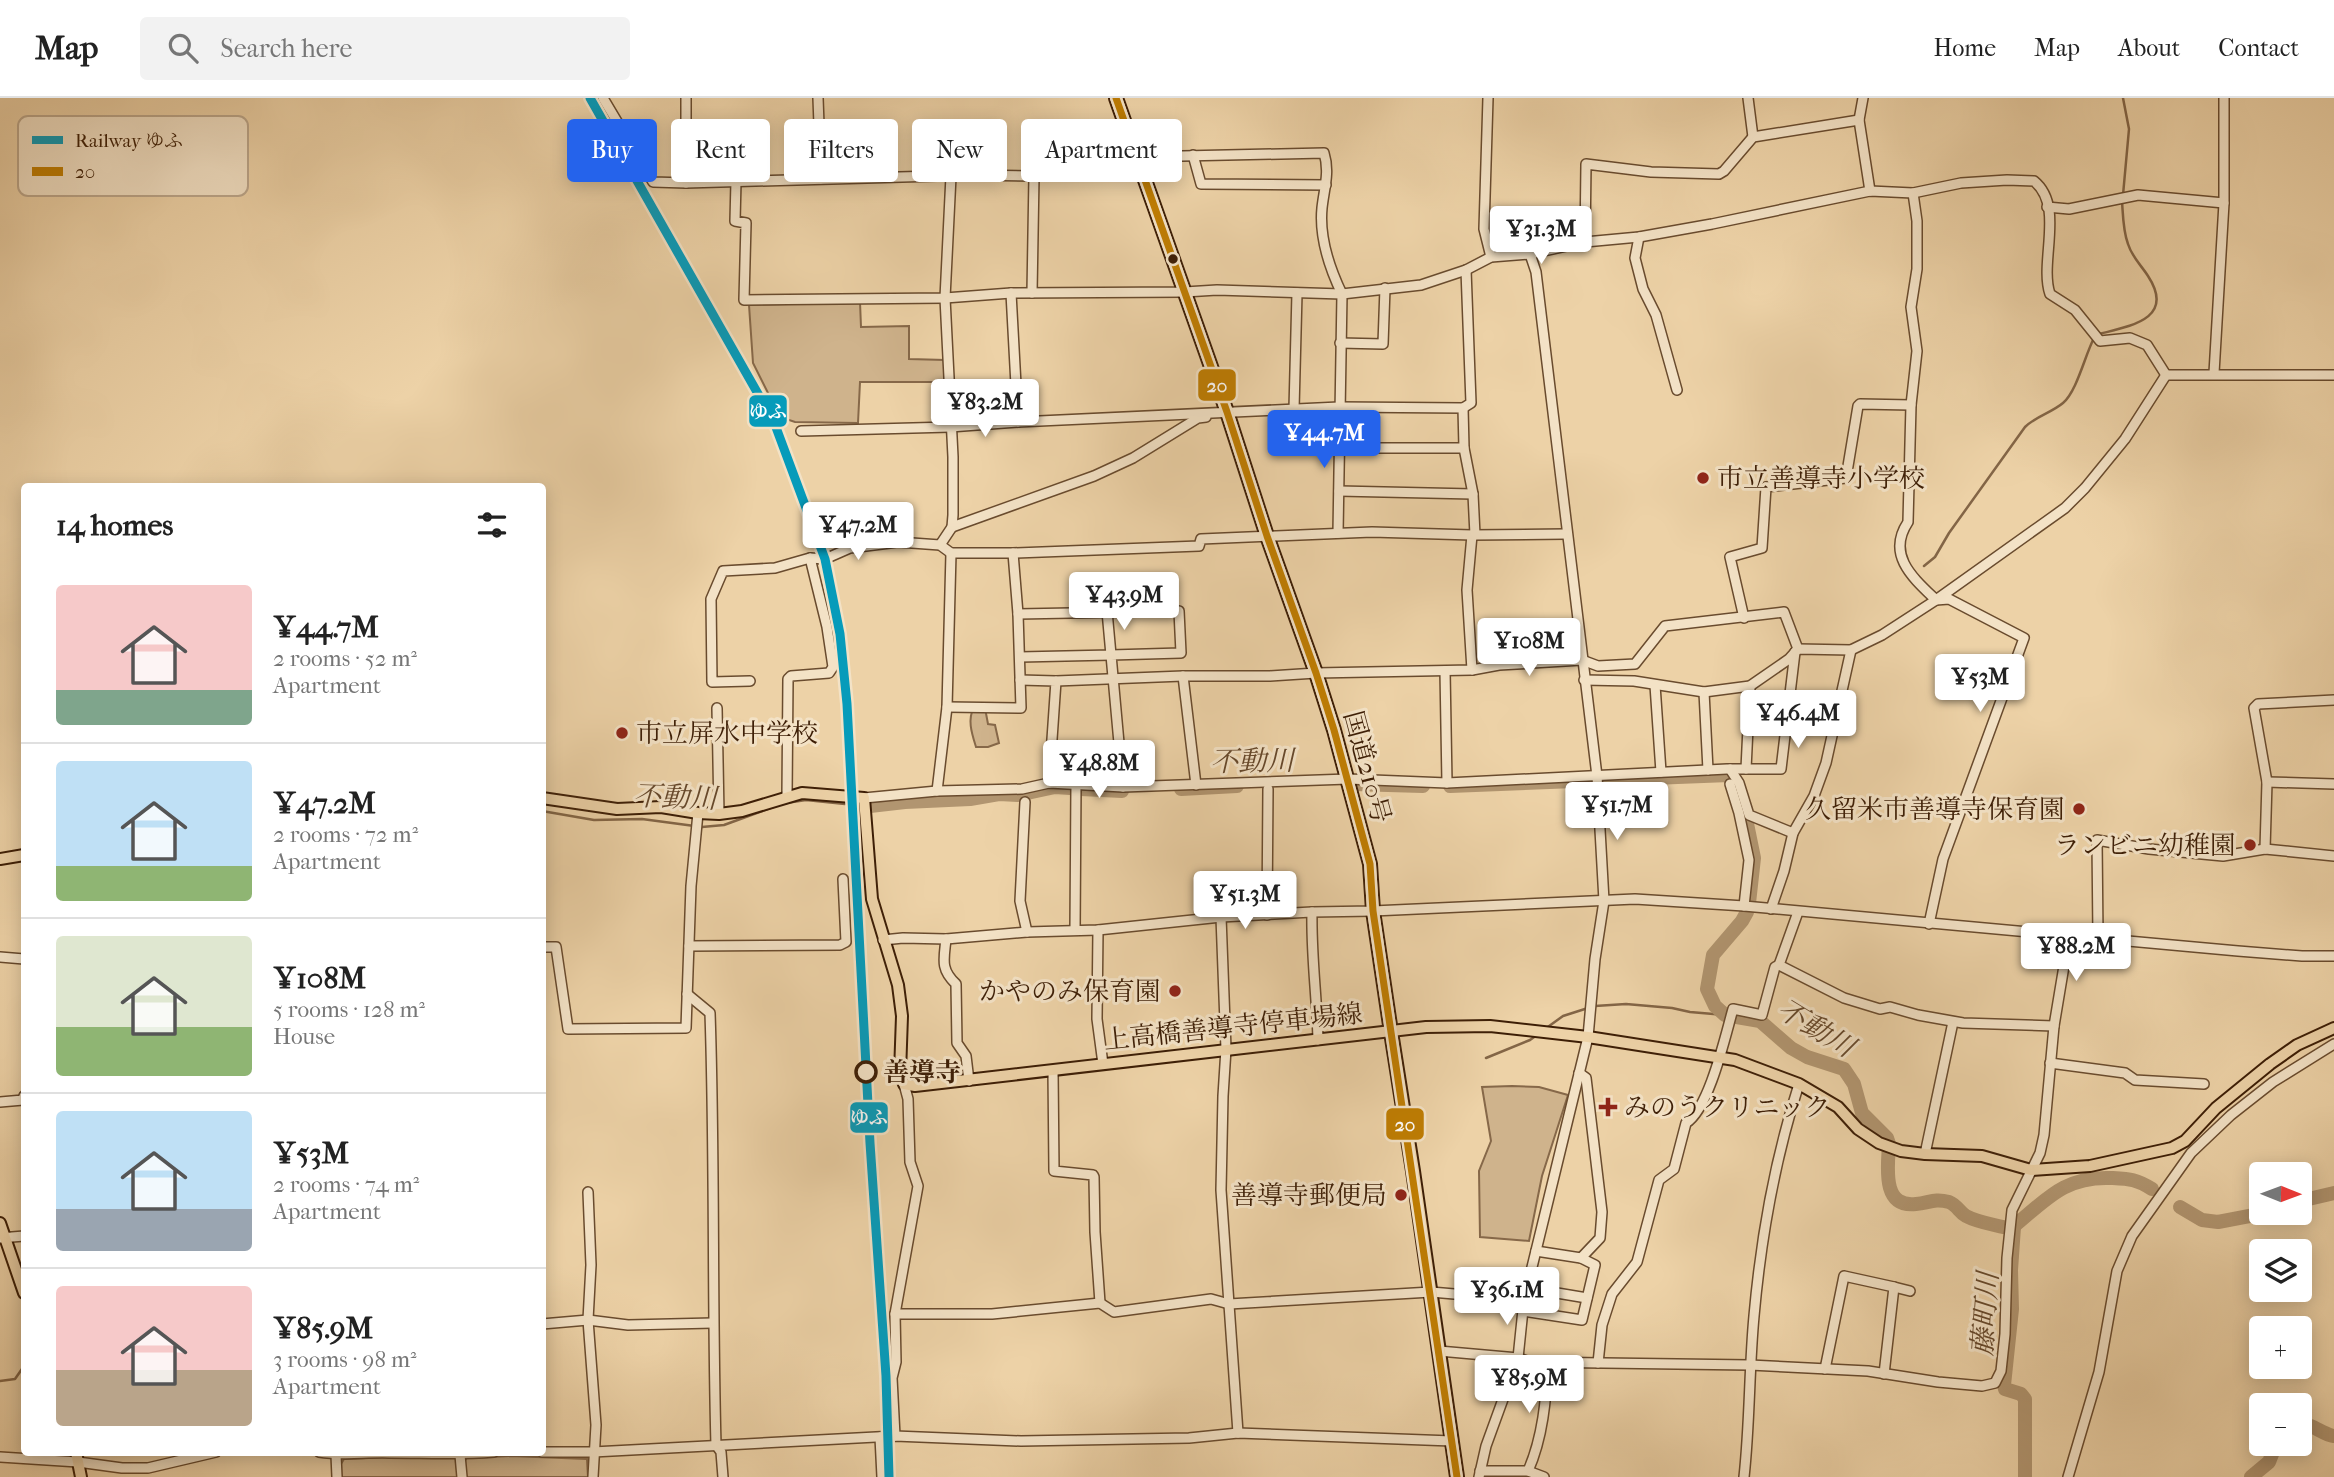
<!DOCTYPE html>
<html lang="en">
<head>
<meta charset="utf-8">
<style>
	body { margin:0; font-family:"IM FELL French Canon","Noto Serif JP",serif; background:#f2f2f2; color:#222; height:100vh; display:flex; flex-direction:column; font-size:26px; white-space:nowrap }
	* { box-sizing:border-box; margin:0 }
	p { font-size:23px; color:#767676 }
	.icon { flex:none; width:38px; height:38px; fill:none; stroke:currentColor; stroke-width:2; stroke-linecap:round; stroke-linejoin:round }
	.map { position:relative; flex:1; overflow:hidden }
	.sheet { position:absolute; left:21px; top:385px; width:525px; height:973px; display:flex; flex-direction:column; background:#fff; border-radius:7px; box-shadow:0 4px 18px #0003 }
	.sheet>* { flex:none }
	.top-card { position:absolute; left:567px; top:21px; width:665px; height:63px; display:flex; gap:14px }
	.needle { width:46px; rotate:91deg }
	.controls { position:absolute; left:2249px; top:1064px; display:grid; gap:14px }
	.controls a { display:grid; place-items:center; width:63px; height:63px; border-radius:7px; background:#fff; box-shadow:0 4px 18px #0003; font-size:35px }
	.price { position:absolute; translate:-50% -60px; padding:0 16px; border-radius:7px; background:#fff; color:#222; font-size:23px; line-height:46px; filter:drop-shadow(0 2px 4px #0008) }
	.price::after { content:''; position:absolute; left:50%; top:42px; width:21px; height:16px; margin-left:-10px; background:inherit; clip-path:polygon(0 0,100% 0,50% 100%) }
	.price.selected { background:#2563eb; color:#fff }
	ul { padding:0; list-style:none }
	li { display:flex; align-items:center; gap:21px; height:175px; padding:0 35px }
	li+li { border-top:2px solid #e0e0e0 }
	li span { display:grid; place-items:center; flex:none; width:196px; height:140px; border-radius:7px; color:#555 }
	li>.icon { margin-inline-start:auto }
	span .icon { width:84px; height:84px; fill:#fffc; stroke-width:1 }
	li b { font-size:30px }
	h2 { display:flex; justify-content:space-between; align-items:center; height:84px; padding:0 35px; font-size:30px }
	.chip { padding:0 24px; border-radius:7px; background:#fff; box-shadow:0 4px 18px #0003; font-size:24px; line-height:63px }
	.chip.selected { background:#2563eb; color:#fff }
	header { display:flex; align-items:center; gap:42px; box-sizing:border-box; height:98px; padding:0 35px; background:#fff; border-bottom:2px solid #e0e0e0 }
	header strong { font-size:33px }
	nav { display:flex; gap:38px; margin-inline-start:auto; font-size:24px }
	.search { width:490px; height:63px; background:#f2f2f2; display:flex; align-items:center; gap:18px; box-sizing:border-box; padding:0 24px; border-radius:7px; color:#767676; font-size:26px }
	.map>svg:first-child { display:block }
	.green { fill:#cfb38c; stroke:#866849; stroke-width:2 }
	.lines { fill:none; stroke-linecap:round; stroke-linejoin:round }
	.stream { stroke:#836546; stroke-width:2.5 }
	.river { stroke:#b19570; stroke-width:14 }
	.minor-casing { stroke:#694b2e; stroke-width:12 }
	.major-casing { stroke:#3d1e06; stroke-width:14 }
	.highway-casing { stroke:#3d1e06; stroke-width:16 }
	.minor { stroke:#f3e2c6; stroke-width:9 }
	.major { stroke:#edd2a7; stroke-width:10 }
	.highway { stroke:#edd2a7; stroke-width:12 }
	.bus-1-casing { stroke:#f3e2c6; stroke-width:12 }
	.bus-1 { stroke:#bf7d02; stroke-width:7 }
	.rail-1-casing { stroke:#f3e2c6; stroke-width:14 }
	.rail-1 { stroke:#069bba; stroke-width:9 }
	.bus-dot { fill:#3d1e06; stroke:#f3e2c6; stroke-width:2.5 }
	.poi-dot { fill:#8f2418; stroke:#f3e2c6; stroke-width:2.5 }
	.stop-dot { fill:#f3e2c6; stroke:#3d1e06; stroke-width:3.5 }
	.labels { text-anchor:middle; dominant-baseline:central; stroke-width:6; stroke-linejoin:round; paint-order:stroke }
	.poi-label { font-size:26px; fill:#3d1e06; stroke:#f3e2c6; text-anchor:end }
	.street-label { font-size:26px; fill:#3d1e06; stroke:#f3e2c6 }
	.stop-label { font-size:26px; font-weight:bold; fill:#3d1e06; stroke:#f3e2c6; text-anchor:start }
	.water-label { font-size:28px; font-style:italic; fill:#66482b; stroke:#f3e2c6 }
	.key { fill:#f3e2c6; stroke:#bca78c; stroke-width:2 }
	.key-label { font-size:19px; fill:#3d1e06 }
	.line-badge { stroke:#f3e2c6; stroke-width:2.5 }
	.badge-label { font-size:19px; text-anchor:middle; font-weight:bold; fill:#fff }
</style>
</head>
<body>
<header>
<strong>Map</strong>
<div class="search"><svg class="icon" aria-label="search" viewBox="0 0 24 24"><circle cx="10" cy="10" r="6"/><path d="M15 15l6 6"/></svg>Search here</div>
<nav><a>Home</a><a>Map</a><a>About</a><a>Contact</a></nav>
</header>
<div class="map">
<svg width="2334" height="1379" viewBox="0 0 2334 1379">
	<rect width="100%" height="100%" fill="#edd2a7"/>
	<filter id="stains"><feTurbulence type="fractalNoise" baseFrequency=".00286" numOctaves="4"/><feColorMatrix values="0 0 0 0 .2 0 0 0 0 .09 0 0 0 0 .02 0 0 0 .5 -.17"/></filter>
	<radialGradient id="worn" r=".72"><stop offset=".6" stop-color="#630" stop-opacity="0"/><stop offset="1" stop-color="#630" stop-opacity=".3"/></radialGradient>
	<g class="green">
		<path d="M860,204L861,229L909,228V261L945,262L947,284H860L858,325L795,324L780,319L753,265L749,207Z"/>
		<path d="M974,609L985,610L988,626L995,627L999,645L988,649H976C972,636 967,622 974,609Z"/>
		<path d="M1512,988L1539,989L1568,997L1542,1078L1529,1143L1480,1139L1479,1073L1491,1043L1482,989Z"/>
		<path d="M511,1358L587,1361L588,1379H465L464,1363L467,1360Z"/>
		<path d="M388,1359L456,1360L459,1379H341V1366L344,1361Z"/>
	</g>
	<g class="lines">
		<g class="stream">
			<path d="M2123,97L2129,31L2123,0"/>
			<path d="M2099,236C2130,228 2176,221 2148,178C2141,167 2132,159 2128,146C2123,133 2123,117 2122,103"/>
			<path d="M1924,468L1935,459L1949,435L2025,329C2036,318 2051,315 2063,305C2077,293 2085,257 2094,240"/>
			<path d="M786,705L806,702L845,706"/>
			<path d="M542,713L594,722L642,721L702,729L724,727L776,708"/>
			<path d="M1595,908L1626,906L1672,910L1690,914L1725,917"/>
			<path d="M1545,931L1563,918L1588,910"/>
			<path d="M1486,960L1530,942L1537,937"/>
			<path d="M0,1283L15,1281L24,1268"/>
		</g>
		<g class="river">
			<path d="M1353,686L1423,688"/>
			<path d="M1450,688L1729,677L1745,716L1754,760L1749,805L1747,814L1742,823L1713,857L1707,891L1715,908L1725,917L1760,923L1791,950L1807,959L1844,971L1854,986L1862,1015L1887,1040L1889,1046C1888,1068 1881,1110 1916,1106C1929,1105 1934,1100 1949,1104C1957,1107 1959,1114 1966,1118C1977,1124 1991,1126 2003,1129"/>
			<path d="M1081,691L1122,693"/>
			<path d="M1181,691L1237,688"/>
			<path d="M856,707H859"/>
			<path d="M870,708L905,704L970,701L999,696L1018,697L1055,689L1070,690"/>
			<path d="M2300,1103L2334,1095"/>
			<path d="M2180,1109L2202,1122L2218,1124L2265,1115"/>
			<path d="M2013,1129C2046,1102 2064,1078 2111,1080C2130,1081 2136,1081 2152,1091"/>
			<path d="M2014,1129L2011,1172L2012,1211L2004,1287L2005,1291L2021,1296L2025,1301V1379"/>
			<path d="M2300,1327C2313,1325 2321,1336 2334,1338"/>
			<path d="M2251,1379L2269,1364L2276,1346"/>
		</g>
		<g class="minor-casing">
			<g id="minor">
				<path d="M603,0L653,84L686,85L972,77L1034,78L1103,62L1137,59L1324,55C1330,74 1324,91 1322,110C1319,140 1329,169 1342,196L1338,435"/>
				<path d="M818,0L821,81"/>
				<path d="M1488,0L1484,131L1491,159"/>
				<path d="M1748,0L1753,39"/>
				<path d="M1863,0L1859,22L1870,93"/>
				<path d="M1193,57L1201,86L1326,87"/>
				<path d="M736,83L735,123L746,125L744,202L945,200L1011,195L1185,194L1217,192L1342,196L1421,187L1466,172L1491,159L1530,156L1585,144L1639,139L1712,126L1870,93L1913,95L1961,85L2007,82L2034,83C2065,108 2039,164 2050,196L2075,212L2100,243L2130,240L2147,247L2166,277"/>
				<path d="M686,85V0"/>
				<path d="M1913,95L1917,123V171L1911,209L1917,253L1911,307L1908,424C1886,457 1913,480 1936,502L1949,501L2024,540L1943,761L1929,826"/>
				<path d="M2047,109L2069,111L2138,97L2224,105"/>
				<path d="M1639,139L1635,160L1643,191L1656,217L1677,292"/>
				<path d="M1585,144L1586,66L1651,74L1719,76L1724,73L1753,39L1859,22"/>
				<path d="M1011,195L1018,324"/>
				<path d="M1032,195L1034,78"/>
				<path d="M1340,245L1383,246L1385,190"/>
				<path d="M2214,275L2224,105V0"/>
				<path d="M2166,277H2334"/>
				<path d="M1463,310L1471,305L1466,172"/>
				<path d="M1294,311L1297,195"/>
				<path d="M801,333L950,329L1018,324L1339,309L1463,310L1464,350L1473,396L1475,437"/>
				<path d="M1339,350H1464"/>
				<path d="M1339,393L1473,396"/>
				<path d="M952,429L1094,378L1133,360L1198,320L1206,319"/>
				<path d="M1472,437L1467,492L1472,572"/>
				<path d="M940,447L952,429L953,417V359L945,200L951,78"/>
				<path d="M1018,516L1179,513L1181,555L1111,557L1123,689"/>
				<path d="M1744,520L1730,459L1762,450L1766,389L1846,380L1858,308L1860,306L1911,307"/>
				<path d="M1020,559L1111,557L1107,513"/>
				<path d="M1445,573L1447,685"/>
				<path d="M1183,578L1196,687"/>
				<path d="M1020,582L1056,583L1049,685"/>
				<path d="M1584,582L1634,583L1704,594L1750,588L1789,561L1798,551L1851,552L1882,537L1936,502L2065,410L2085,390L2125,341L2166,277"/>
				<path d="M750,583L712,584L711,501L723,473L775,470L810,460L825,461L850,450L898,444L940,447L951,455H1013L1199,448L1201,441L1372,434L1472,437L1566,436"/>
				<path d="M1056,583L1183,578H1270L1316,575L1472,572L1499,567L1582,562L1598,568L1635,566L1665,528L1784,514L1798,551"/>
				<path d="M1655,587L1661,674"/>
				<path d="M1704,594L1708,672"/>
				<path d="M947,609L1021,610L1018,516L1013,455"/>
				<path d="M717,610L719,716"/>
				<path d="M1730,671L1739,685L1749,717L1793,735"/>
				<path d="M1746,671L1750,588"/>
				<path d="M2267,684L2334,686"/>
				<path d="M1730,686L1739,715L1749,762L1744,808"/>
				<path d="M937,693L947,609L951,455"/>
				<path d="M787,698L788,581L791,578L829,575L833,569L827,529L810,460"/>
				<path d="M864,700L937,693L1022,691L1049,685L1123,689L1348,681L1447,685L1727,671H1781L1795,554"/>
				<path d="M1025,704L1020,803L1027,834"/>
				<path d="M2265,751L2267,684L2254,610L2258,606L2334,602"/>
				<path d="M1771,811L1784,773L1793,735L1814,698L1826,665L1851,552"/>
				<path d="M1312,814C1311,857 1317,899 1318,942"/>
				<path d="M1798,814L1779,867L1844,900L1880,911L1890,909L1918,917L1963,925L2054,928"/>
				<path d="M1267,817L1268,691"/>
				<path d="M1221,819L1226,951L1223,998L1221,1092L1238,1335"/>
				<path d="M1075,832L1076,686"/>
				<path d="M1098,832L1097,921L1103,966"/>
				<path d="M2098,839L2097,742L2149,751L2223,758L2265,751L2334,758"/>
				<path d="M946,841C944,861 940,871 956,886L957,945L966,958L969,983"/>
				<path d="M883,842L903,840L946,841L1027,834L1098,832L1221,819L1312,814L1373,813L1635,801L1744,808L2238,853L2302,858H2334"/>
				<path d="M689,848L840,847L846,844L843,781"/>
				<path d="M542,849H556L568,931L686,930L691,788L698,715"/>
				<path d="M0,859L24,861"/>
				<path d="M687,896L710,915C715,1059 712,1203 716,1347L721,1354L723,1379"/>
				<path d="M2050,965L2125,975L2135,982L2204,986"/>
				<path d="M1053,973L1054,1073L1093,1077L1094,1079L1095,1134L1100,1205"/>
				<path d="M1579,975L1586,980L1602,1114L1600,1140L1581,1160"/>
				<path d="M0,1004L23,1002L24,998"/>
				<path d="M1925,1056L1953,924"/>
				<path d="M588,1094L591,1167L588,1222L596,1327L593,1379"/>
				<path d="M0,1140L24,1138"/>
				<path d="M1894,1189L1910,1193"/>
				<path d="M1527,1190L1587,1200"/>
				<path d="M1523,1213L1582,1222L1595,1167L1581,1160L1536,1153"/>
				<path d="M895,1216H992L1100,1205L1114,1214L1211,1201L1229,1206L1431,1194L1524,1202"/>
				<path d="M542,1226L588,1222L628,1227L713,1225"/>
				<path d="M1439,1253L1518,1260L1530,1264L1750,1267L1868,1273L1938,1284L1982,1288L1995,1285L2001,1273L2005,1236L2007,1160L2012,1112L2040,1055L2044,1037L2054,928L2069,838"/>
				<path d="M1598,1265L1602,1227L1612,1196L1637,1164L1659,1082L1674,1071L1686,1025C1709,1011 1725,939 1733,911L1762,917L1775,869L1779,867"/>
				<path d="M1825,1271L1844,1178L1894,1189L1884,1276"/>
				<path d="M895,1338L892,1280L896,1264L895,1216L918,1088L910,1064L908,1001L904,986"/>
				<path d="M880,1339L882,1379"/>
				<path d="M319,1354C343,1358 366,1354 390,1355C425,1355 459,1357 494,1354"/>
				<path d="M542,1354H593L895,1338L1021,1343L1189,1340L1238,1335L1452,1343"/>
				<path d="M336,1357L337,1379"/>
				<path d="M460,1357L462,1379"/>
				<path d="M0,1359L78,1364L122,1370H148L216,1354"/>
				<path d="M1480,1373H1528L1544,1379"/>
				<path d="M1528,1373C1543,1339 1546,1302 1548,1264"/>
				<path d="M1479,1379L1486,1348L1518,1260L1524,1202L1588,939L1595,861L1604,803L1597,678L1536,174L1530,156"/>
				<path d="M1744,1379C1750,1325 1749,1272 1754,1218C1761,1139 1775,1061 1799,986"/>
				<path d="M2068,1379L2099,1274L2117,1173L2132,1138L2191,1055L2231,1017L2273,984L2334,946"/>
			</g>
		</g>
		<g class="major-casing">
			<g id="major">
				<path d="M542,700L617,711L661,709L698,715L719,716L742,713L802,695L864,700L872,801L898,887L902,918L900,975L904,986L915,988L1426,929L1490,928L1588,939L1735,962L1799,986L1838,1009L1858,1031L1879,1045L1901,1053L1925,1056L1982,1058L2031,1072L2090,1068L2172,1050L2185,1043L2216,1010L2270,966L2297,947L2334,930"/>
				<path d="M0,761L24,757"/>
				<path d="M0,1125L24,1195"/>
				<path d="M76,1354L81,1379"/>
			</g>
		</g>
		<g class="highway-casing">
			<path id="highway" d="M1116,0L1227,314L1267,438L1316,575L1334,632L1370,766L1373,813L1391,934L1413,1073L1457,1379"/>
		</g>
		<use href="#minor" class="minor"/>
		<use href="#major" class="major"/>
		<use href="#highway" class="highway"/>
		<g class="bus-1-casing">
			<path id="bus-1" d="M1116,0L1227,314L1267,438L1316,575L1334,632L1370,766L1373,813L1457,1379"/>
		</g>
		<use href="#bus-1" class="bus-1"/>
		<g class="rail-1-casing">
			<path id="rail-1" d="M590,0L774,324L825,461L840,536L847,606L870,1045L886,1278L889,1379"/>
		</g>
		<use href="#rail-1" class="rail-1"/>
	</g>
	<circle class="bus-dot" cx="1173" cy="161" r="6"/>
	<g class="poi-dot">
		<circle cx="1703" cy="380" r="7"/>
		<circle cx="622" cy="635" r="7"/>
		<circle cx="2079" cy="711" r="7"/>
		<circle cx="2250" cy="747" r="7"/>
		<circle cx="1175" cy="893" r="7"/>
		<path d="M1604.5 998.5h7v7h7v7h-7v7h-7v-7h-7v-7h7z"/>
		<circle cx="1401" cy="1097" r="7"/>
	</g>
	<circle class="stop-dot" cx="866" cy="974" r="10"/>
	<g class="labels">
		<g class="poi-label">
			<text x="1717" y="380" text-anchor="start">市立善導寺小学校</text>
			<text x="636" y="635" text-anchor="start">市立屏水中学校</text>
			<text x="2065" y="711">久留米市善導寺保育園</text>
			<text x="2236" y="747">ランビニ幼稚園</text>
			<text x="1161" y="893">かやのみ保育園</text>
			<text x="1624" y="1009" text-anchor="start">みのうクリニック</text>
			<text x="1387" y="1097">善導寺郵便局</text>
		</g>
		<g class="street-label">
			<text transform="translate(1367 669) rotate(75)">国道210号</text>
			<text transform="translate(1233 929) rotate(-6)">上高橋善導寺停車場線</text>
		</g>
		<g class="stop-label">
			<text x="883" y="974">善導寺</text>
		</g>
		<g class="water-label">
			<text transform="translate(1252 663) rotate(-1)">不動川</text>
			<text transform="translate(675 699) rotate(2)">不動川</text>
			<text transform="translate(1816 930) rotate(31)">不動川</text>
			<text transform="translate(1985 1216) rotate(-86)">藤町川</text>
		</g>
	</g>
	<rect x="18" y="18" width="230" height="80" rx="10" class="key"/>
	<rect x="32" y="38" width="31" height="8" fill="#069bba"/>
	<rect x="32" y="69" width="31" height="9" fill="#bf7d02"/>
	<g class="key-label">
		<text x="75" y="49">Railway ゆふ</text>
		<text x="75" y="80">20</text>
	</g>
	<g class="line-badge">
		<rect x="1197" y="270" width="40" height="34" rx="7" fill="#bf7d02"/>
		<rect x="748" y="296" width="40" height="34" rx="7" fill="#069bba"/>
		<rect x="849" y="1003" width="40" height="33" rx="7" fill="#069bba"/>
		<rect x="1385" y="1009" width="40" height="34" rx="7" fill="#bf7d02"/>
	</g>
	<g class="badge-label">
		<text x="1217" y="294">20</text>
		<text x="768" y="320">ゆふ</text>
		<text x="869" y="1026">ゆふ</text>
		<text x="1405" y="1033">20</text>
	</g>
	<rect width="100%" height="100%" filter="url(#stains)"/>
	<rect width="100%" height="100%" fill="url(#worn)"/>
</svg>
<div class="controls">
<a><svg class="needle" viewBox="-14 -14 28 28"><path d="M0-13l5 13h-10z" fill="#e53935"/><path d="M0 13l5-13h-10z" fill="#767676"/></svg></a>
<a><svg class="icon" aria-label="layers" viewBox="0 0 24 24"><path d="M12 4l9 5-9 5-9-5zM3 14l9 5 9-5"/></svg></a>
<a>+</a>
<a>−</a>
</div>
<b class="price" style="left:1541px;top:168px">¥31.3M</b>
<b class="price" style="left:985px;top:341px">¥83.2M</b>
<b class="price selected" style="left:1324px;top:372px">¥44.7M</b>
<b class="price" style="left:858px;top:464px">¥47.2M</b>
<b class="price" style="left:1124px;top:534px">¥43.9M</b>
<b class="price" style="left:1529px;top:580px">¥108M</b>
<b class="price" style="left:1980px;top:616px">¥53M</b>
<b class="price" style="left:1798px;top:652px">¥46.4M</b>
<b class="price" style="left:1099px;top:702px">¥48.8M</b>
<b class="price" style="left:1617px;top:744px">¥51.7M</b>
<b class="price" style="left:1245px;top:833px">¥51.3M</b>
<b class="price" style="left:2076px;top:885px">¥88.2M</b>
<b class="price" style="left:1507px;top:1229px">¥36.1M</b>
<b class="price" style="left:1529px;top:1317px">¥85.9M</b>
<div class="top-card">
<a class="chip selected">Buy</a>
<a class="chip">Rent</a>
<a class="chip">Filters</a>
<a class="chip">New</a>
<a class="chip">Apartment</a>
</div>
<section class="sheet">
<h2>14 homes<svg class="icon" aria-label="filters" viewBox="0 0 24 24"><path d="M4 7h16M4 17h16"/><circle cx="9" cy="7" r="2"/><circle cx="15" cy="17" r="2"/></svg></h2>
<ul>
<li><span style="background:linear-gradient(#f6c9c9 75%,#7fa58c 0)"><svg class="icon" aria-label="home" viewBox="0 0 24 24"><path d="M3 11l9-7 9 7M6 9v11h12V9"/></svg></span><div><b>¥44.7M</b><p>2 rooms · 52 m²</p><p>Apartment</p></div></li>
<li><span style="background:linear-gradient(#bfe0f5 75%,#8fb573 0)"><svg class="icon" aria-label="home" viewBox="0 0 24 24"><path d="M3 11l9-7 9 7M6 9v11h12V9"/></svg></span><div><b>¥47.2M</b><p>2 rooms · 72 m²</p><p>Apartment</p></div></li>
<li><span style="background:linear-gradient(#dfe7d0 65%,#8fb573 0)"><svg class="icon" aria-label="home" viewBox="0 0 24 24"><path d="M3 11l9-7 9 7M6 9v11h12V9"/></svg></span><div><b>¥108M</b><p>5 rooms · 128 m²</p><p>House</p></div></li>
<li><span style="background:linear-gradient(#bfe0f5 70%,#9aa5b1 0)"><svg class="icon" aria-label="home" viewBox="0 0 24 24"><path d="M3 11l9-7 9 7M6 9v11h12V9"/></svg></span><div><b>¥53M</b><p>2 rooms · 74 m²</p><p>Apartment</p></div></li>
<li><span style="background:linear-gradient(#f6c9c9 60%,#b9a48a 0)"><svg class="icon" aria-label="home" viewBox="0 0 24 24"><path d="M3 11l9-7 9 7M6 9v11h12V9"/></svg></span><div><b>¥85.9M</b><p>3 rooms · 98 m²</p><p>Apartment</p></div></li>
</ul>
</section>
</div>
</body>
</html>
